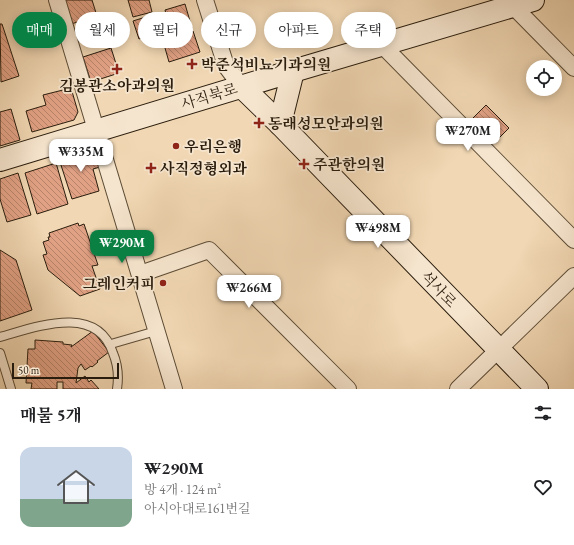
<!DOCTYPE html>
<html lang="ko">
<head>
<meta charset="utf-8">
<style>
	body { margin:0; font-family:"EB Garamond","Noto Serif KR",serif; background:#f2f2f2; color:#202124; height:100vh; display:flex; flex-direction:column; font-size:15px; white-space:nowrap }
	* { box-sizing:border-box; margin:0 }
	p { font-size:13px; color:#757577 }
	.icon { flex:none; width:22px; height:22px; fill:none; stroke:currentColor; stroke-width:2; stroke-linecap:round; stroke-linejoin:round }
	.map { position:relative; height:389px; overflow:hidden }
	.panel { display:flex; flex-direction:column; background:#fff; flex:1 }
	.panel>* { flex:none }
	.banner { position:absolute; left:12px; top:12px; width:550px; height:36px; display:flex; gap:8px }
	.controls { position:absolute; left:526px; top:60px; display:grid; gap:8px }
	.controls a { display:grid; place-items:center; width:36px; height:36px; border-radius:50%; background:#fff; box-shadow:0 2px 10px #0003; font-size:20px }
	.scale { position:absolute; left:12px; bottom:10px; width:107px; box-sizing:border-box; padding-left:4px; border:2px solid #2a1d0d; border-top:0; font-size:11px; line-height:14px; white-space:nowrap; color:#2a1d0d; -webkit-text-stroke:3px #f6e5ce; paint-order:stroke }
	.price { position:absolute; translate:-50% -34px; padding:0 9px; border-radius:8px; background:#fff; color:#222; font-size:13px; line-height:26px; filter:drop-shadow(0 1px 2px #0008) }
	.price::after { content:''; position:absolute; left:50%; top:24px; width:12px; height:9px; margin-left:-6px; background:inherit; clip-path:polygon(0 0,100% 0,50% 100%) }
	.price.current { background:#0b8043; color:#fff }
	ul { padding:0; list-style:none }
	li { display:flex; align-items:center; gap:12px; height:100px; padding:0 20px }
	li+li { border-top:1px solid #e0e0e0 }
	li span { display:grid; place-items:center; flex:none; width:112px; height:80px; border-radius:12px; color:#555 }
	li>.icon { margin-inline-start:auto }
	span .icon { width:48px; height:48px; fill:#fffc; stroke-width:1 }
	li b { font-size:17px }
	h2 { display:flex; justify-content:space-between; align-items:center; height:48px; padding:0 20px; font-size:17px }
	.pill { padding:0 14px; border-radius:18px; background:#fff; box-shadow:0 2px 10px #0003; font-size:14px; line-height:36px }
	.pill.current { background:#0b8043; color:#fff }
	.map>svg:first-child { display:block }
	.building { fill:url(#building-back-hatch); stroke:#2a1d0d }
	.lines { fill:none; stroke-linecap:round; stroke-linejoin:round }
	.lane-casing { stroke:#5c4c36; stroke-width:10 }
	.street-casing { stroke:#5c4c36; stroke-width:18 }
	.secondary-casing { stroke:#2a1d0d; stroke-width:24 }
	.lane { stroke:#f6e5ce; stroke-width:8 }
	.street { stroke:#f6e5ce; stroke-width:16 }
	.secondary { stroke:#f6e5ce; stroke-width:22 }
	.poi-dot { fill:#8f2418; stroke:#f6e5ce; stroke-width:1.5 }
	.labels { text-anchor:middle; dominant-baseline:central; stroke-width:3.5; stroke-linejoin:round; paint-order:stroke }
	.poi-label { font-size:15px; font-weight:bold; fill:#2a1d0d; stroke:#f6e5ce; text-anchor:start }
	.street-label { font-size:15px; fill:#2a1d0d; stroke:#f6e5ce }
</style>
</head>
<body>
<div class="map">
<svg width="574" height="389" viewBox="0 0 574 389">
	<defs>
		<pattern id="building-back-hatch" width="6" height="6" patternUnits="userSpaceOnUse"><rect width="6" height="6" fill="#e1a184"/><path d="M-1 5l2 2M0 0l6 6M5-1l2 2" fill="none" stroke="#b7836a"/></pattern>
	</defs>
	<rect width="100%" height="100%" fill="#f1d7b3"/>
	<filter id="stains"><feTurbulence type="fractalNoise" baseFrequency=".005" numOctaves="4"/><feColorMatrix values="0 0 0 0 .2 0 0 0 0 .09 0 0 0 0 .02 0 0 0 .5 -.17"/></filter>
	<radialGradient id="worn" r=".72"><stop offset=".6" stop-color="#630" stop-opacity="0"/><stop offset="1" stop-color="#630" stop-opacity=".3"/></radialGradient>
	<g class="building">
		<path d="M64,0H92L97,16L71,24Z"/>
		<path d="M128,0H149L152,12L133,17Z"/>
		<path d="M185,4L192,28L171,34L165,10Z"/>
		<path d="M152,15L160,40L150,43L148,36L139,39L133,21Z"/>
		<path d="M0,24H2L19,76L1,82Z"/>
		<path d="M193,31L200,52L169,62L163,41Z"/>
		<path d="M111,48L119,73L91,82L83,57Z"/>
		<path d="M71,88L78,112L74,120L32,132L26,111L46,105L43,95Z"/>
		<path d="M486,105L509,128L496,141L473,118Z"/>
		<path d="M11,109L20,140L0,146V112Z"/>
		<path d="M94,148L100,167L93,169L99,191L72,199L59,159Z"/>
		<path d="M56,163L68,204L37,214L25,173Z"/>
		<path d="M18,173L31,215L7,222L0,199V179Z"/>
		<path d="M78,223L79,226L84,224L98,265L92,266L100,289L80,296L48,270L43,255L47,254L43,242L49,240L48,237H50L49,233Z"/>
		<path d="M0,250L16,260L32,310L0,321Z"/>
		<path d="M93,331L109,352L97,361L98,362L92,367L91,366L85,370L81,364L78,368L76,383L85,376L89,382L91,380L99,389H63V382H57V389H31L32,383H26L28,349H35V340L63,342V344L72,345L71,347Z"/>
	</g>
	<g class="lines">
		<g class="lane-casing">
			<g id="lane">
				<path d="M0,337C36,327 97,303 113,353C118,365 119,376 117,389"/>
				<path d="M111,344L156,331"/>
				<path d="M0,353L11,389"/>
			</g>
		</g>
		<g class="street-casing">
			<g id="street">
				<path d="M57,0L174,389"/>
				<path d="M205,0L226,66L241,86"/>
				<path d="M511,0L513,6L574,68"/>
				<path d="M382,45L574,240"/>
				<path d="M140,274L209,250L348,389"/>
				<path d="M458,389L574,276"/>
			</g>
		</g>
		<g class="secondary-casing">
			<g id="secondary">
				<path d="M241,86L280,124L537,389"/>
				<path d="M280,124L293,71"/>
				<path d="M0,160L293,71L533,0"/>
			</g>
		</g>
		<use href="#lane" class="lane"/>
		<use href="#street" class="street"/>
		<use href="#secondary" class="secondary"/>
	</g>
	<g class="poi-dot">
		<path d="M190 58h4v4h4v4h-4v4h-4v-4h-4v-4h4z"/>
		<path d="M115 63h4v4h4v4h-4v4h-4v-4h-4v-4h4z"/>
		<path d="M257 117h4v4h4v4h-4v4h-4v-4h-4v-4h4z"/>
		<circle cx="176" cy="146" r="4"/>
		<path d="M302 158h4v4h4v4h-4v4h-4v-4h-4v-4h4z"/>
		<path d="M149 162h4v4h4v4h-4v4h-4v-4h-4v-4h4z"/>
		<circle cx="163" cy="283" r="4"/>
	</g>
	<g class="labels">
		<g class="poi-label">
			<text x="201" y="64">박준석비뇨기과의원</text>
			<text x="117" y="85" text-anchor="middle">김봉관소아과의원</text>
			<text x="268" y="123">동래성모안과의원</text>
			<text x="184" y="146">우리은행</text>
			<text x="313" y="164">주관한의원</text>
			<text x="160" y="168">사직정형외과</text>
			<text x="155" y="283" text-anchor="end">그레인커피</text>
		</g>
		<g class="street-label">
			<text transform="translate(209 96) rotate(-17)">사직북로</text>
			<text transform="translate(439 289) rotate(46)">석사로</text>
		</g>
	</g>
	<rect width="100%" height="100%" filter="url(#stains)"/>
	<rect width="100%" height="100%" fill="url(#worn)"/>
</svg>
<div class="controls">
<a><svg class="icon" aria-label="locate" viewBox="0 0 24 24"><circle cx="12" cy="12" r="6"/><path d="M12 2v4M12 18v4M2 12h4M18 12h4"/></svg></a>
</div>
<div class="scale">50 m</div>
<b class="price" style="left:468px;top:152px">₩270M</b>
<b class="price" style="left:81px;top:173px">₩335M</b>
<b class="price" style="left:378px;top:249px">₩498M</b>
<b class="price current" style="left:122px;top:264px">₩290M</b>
<b class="price" style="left:249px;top:309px">₩266M</b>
<div class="banner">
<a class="pill current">매매</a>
<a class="pill">월세</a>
<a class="pill">필터</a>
<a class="pill">신규</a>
<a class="pill">아파트</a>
<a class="pill">주택</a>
</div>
</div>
<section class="panel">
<h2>매물 5개<svg class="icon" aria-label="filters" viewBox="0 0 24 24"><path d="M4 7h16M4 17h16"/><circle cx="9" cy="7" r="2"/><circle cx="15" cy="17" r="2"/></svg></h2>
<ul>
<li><span style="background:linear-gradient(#c9d6e8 65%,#7fa58c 0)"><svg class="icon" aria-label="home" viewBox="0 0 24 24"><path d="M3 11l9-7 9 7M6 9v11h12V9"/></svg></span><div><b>₩290M</b><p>방 4개 · 124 m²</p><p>아시아대로161번길</p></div><svg class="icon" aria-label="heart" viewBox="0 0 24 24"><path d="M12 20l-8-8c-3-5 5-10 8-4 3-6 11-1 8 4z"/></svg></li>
</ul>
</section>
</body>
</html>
